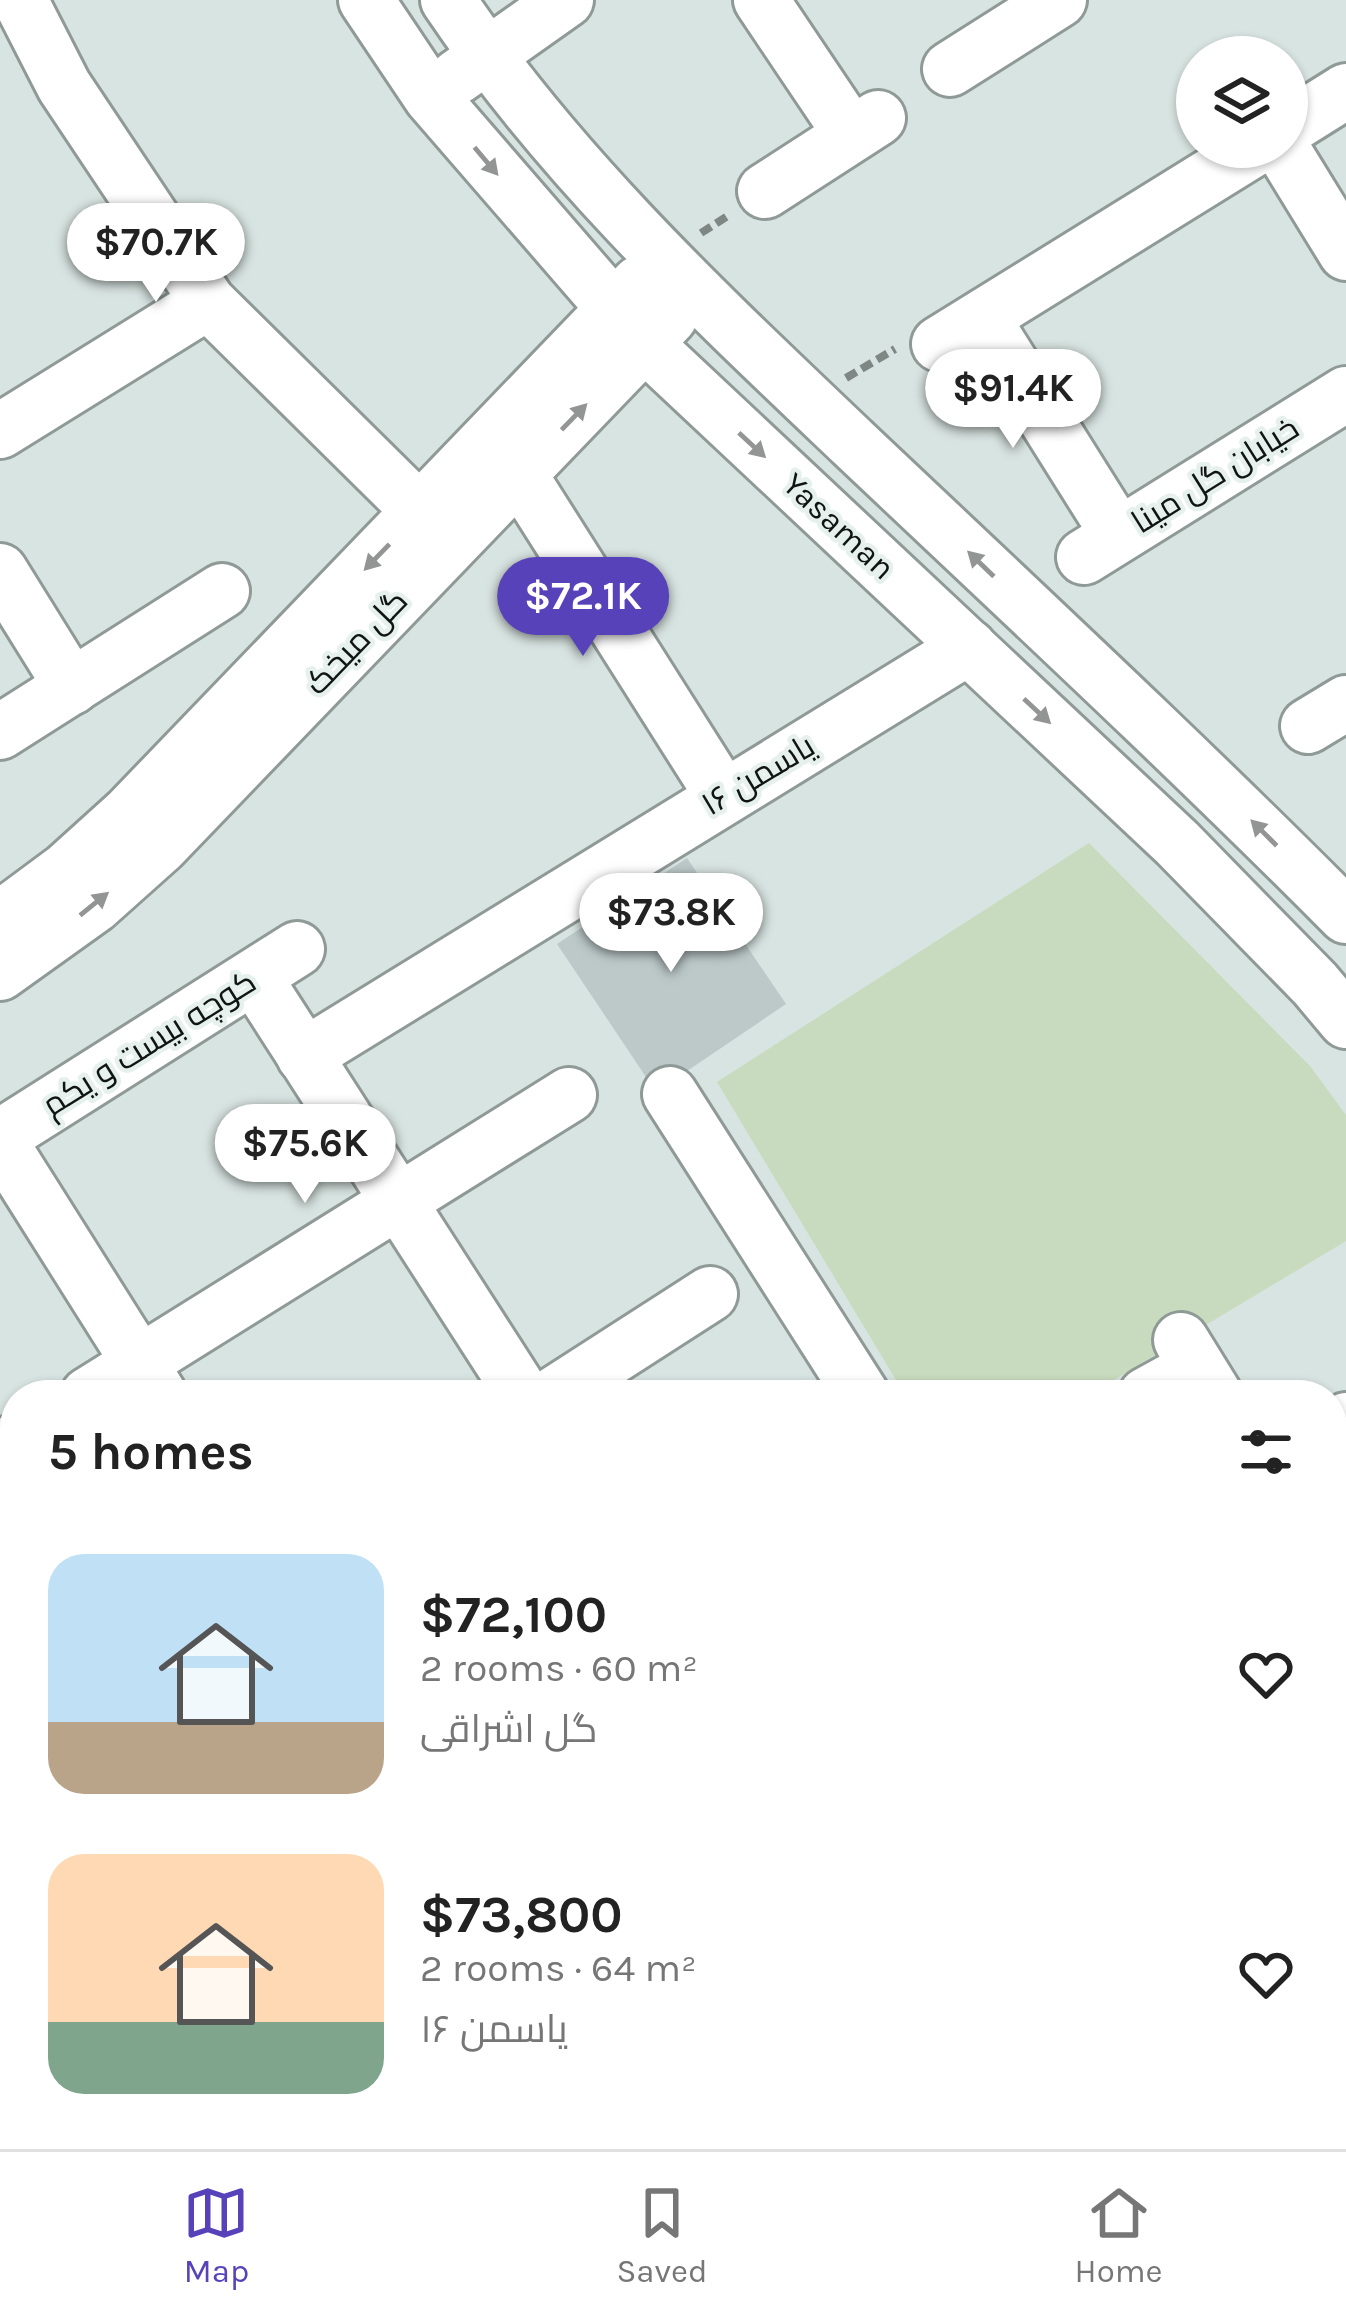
<!DOCTYPE html>
<html lang="en">
<head>
<meta charset="utf-8">
<style>
	body { margin:0; font-family:Karla,Cairo,sans-serif; background:#f6f6f6; color:#222; height:100vh; display:flex; flex-direction:column; font-size:45px; white-space:nowrap }
	* { box-sizing:border-box; margin:0 }
	p { font-size:39px; color:#767676 }
	.icon { flex:none; width:66px; height:66px; fill:none; stroke:currentColor; stroke-width:2; stroke-linecap:round; stroke-linejoin:round }
	.map { position:relative; flex:1; overflow:hidden }
	.side { position:absolute; left:0px; top:1380px; width:1347px; height:771px; display:flex; flex-direction:column; background:#fff; border-radius:48px 48px 0 0; box-shadow:0 3px 9px #0004 }
	.side>* { flex:none }
	.controls { position:absolute; left:1176px; top:36px; display:grid; gap:24px }
	.controls a { display:grid; place-items:center; width:132px; height:132px; border-radius:50%; background:#fff; box-shadow:0 3px 9px #0004; font-size:60px }
	.price { position:absolute; translate:-50% -102px; padding:0 27px; border-radius:42px; background:#fff; color:#222; font-size:39px; line-height:78px; filter:drop-shadow(0 3px 6px #0008) }
	.price::after { content:''; position:absolute; left:50%; top:72px; width:36px; height:27px; margin-left:-18px; background:inherit; clip-path:polygon(0 0,100% 0,50% 100%) }
	.price.on { background:#5842ba; color:#fff }
	ul { padding:0; list-style:none }
	li { display:flex; align-items:center; gap:36px; height:300px; padding:0 48px }
	li span { display:grid; place-items:center; flex:none; width:336px; height:240px; border-radius:36px; color:#555 }
	li>.icon { margin-inline-start:auto }
	span .icon { width:144px; height:144px; fill:#fffc; stroke-width:1 }
	li b { font-size:51px }
	h2 { display:flex; justify-content:space-between; align-items:center; height:144px; padding:0 48px; font-size:51px }
	.menu { display:flex; justify-content:space-around; align-items:center; height:168px; border-top:3px solid #e0e0e0; background:#fff; font-size:33px; color:#767676 }
	.menu a { display:grid; justify-items:center; gap:6px }
	.menu .on { color:#5842ba }
	.map>svg:first-child { display:block }
	.green { fill:#c8dbbe }
	.building { fill:#bdc9c9 }
	.lines { fill:none; stroke-linecap:round; stroke-linejoin:round }
	.minor-casing { stroke:#8f9a97; stroke-width:60 }
	.path { stroke:#7f8785; stroke-width:8; stroke-dasharray:12 6; stroke-linecap:butt }
	.minor { stroke:#fff; stroke-width:54 }
	.oneway { fill:#939595 }
	.labels { text-anchor:middle; dominant-baseline:central; stroke-width:9; stroke-linejoin:round; paint-order:stroke }
	.street-label { font-size:33px; fill:#101413; stroke:#e6f1ee }
</style>
</head>
<body>
<div class="map">
<svg width="1346" height="2149" viewBox="0 0 1346 2149">
	<rect width="100%" height="100%" fill="#d8e4e1"/>
	<path class="green" d="M1089,843L1310,1066L1346,1115V1241L1089,1395H905L717,1082Z"/>
	<path class="building" d="M687,858L786,1004L656,1092L557,944Z"/>
	<g class="lines">
		<g class="minor-casing">
			<g id="minor">
				<path d="M20,0L64,86L208,302L444,535"/>
				<path d="M366,0L431,97L645,344L1177,843L1315,984L1346,1021"/>
				<path d="M448,0C560,167 708,305 853,443C1018,599 1185,754 1346,916"/>
				<path d="M761,0L851,134"/>
				<path d="M950,69L1059,0"/>
				<path d="M457,77L566,0"/>
				<path d="M1287,128L1346,91"/>
				<path d="M1281,147L1346,253"/>
				<path d="M765,191L878,118"/>
				<path d="M983,319L1118,534"/>
				<path d="M939,344L1257,147"/>
				<path d="M0,431L208,302"/>
				<path d="M519,474L723,796"/>
				<path d="M1084,557L1346,394"/>
				<path d="M0,571L72,687"/>
				<path d="M1308,726L1346,703"/>
				<path d="M0,732L222,591"/>
				<path d="M0,919L66,870L129,813L639,283"/>
				<path d="M0,973L95,905L161,846L670,317"/>
				<path d="M254,977L523,1395"/>
				<path d="M304,1056L969,647"/>
				<path d="M670,1094L862,1395"/>
				<path d="M0,1137L297,949"/>
				<path d="M0,1142L159,1394"/>
				<path d="M1181,1340L1215,1395"/>
				<path d="M88,1395L569,1095"/>
				<path d="M553,1395L710,1294"/>
				<path d="M1146,1395L1197,1367"/>
				<path d="M1332,1428L1346,1420"/>
				<path d="M0,1450L15,1441"/>
				<path d="M1332,1584L1346,1607"/>
				<path d="M0,1742L15,1766"/>
				<path d="M1332,1875L1346,1867"/>
				<path d="M0,2013L8,2009"/>
				<path d="M1332,2078L1346,2069"/>
				<path d="M1332,2133L1342,2149"/>
				<path d="M623,2136L631,2149"/>
				<path d="M1001,2136L1009,2149"/>
				<path d="M273,2149L295,2136"/>
				<path d="M766,2149L787,2136"/>
			</g>
		</g>
		<g class="path">
			<path d="M701,233L729,215"/>
			<path d="M846,378L895,349"/>
		</g>
		<use href="#minor" class="minor"/>
	</g>
	<defs><path id="oneway-solid" d="M-6-.8H1V-3.2L6.5 0L1 3.2V.8H-6Z" transform="scale(3)"/></defs>
	<g class="oneway">
		<use href="#oneway-solid" transform="translate(486 161) rotate(50)"/>
		<use href="#oneway-solid" transform="translate(574 417) rotate(-46)"/>
		<use href="#oneway-solid" transform="translate(752 445) rotate(43)"/>
		<use href="#oneway-solid" transform="translate(377 557) rotate(134)"/>
		<use href="#oneway-solid" transform="translate(981 564) rotate(-136)"/>
		<use href="#oneway-solid" transform="translate(1037 711) rotate(43)"/>
		<use href="#oneway-solid" transform="translate(1264 833) rotate(-135)"/>
		<use href="#oneway-solid" transform="translate(94 904) rotate(-39)"/>
	</g>
	<g class="labels">
		<g class="street-label">
			<text transform="translate(1215 475) rotate(-32)">خیابان گل مینا</text>
			<text transform="translate(839 526) rotate(43)">Yasaman</text>
			<text transform="translate(356 642) rotate(-46)">گل میخک</text>
			<text transform="translate(758 775) rotate(-31)">یاسمن ۱۶</text>
			<text transform="translate(149 1043) rotate(-32)">کوچه بیست و یکم</text>
		</g>
	</g>
</svg>
<div class="controls">
<a><svg class="icon" aria-label="layers" viewBox="0 0 24 24"><path d="M12 4l9 5-9 5-9-5zM3 14l9 5 9-5"/></svg></a>
</div>
<b class="price" style="left:156px;top:305px">$70.7K</b>
<b class="price" style="left:1013px;top:451px">$91.4K</b>
<b class="price on" style="left:583px;top:659px">$72.1K</b>
<b class="price" style="left:671px;top:975px">$73.8K</b>
<b class="price" style="left:305px;top:1206px">$75.6K</b>
<section class="side">
<h2>5 homes<svg class="icon" aria-label="filters" viewBox="0 0 24 24"><path d="M4 7h16M4 17h16"/><circle cx="9" cy="7" r="2"/><circle cx="15" cy="17" r="2"/></svg></h2>
<ul>
<li><span style="background:linear-gradient(#bfe0f5 70%,#b9a48a 0)"><svg class="icon" aria-label="home" viewBox="0 0 24 24"><path d="M3 11l9-7 9 7M6 9v11h12V9"/></svg></span><div><b>$72,100</b><p>2 rooms · 60 m²</p><p>گل اشراقی</p></div><svg class="icon" aria-label="heart" viewBox="0 0 24 24"><path d="M12 20l-8-8c-3-5 5-10 8-4 3-6 11-1 8 4z"/></svg></li>
<li><span style="background:linear-gradient(#ffd9b3 70%,#7fa58c 0)"><svg class="icon" aria-label="home" viewBox="0 0 24 24"><path d="M3 11l9-7 9 7M6 9v11h12V9"/></svg></span><div><b>$73,800</b><p>2 rooms · 64 m²</p><p>یاسمن ۱۶</p></div><svg class="icon" aria-label="heart" viewBox="0 0 24 24"><path d="M12 20l-8-8c-3-5 5-10 8-4 3-6 11-1 8 4z"/></svg></li>
</ul>
</section>
</div>
<nav class="menu">
<a class="on"><svg class="icon" aria-label="map" viewBox="0 0 24 24"><path d="M3 6l6-2 6 2 6-2v14l-6 2-6-2-6 2zM9 4v14M15 6v14"/></svg>Map</a>
<a><svg class="icon" aria-label="saved" viewBox="0 0 24 24"><path d="M7 4h10v16l-5-4-5 4z"/></svg>Saved</a>
<a><svg class="icon" aria-label="home" viewBox="0 0 24 24"><path d="M3 11l9-7 9 7M6 9v11h12V9"/></svg>Home</a>
</nav>
</body>
</html>
